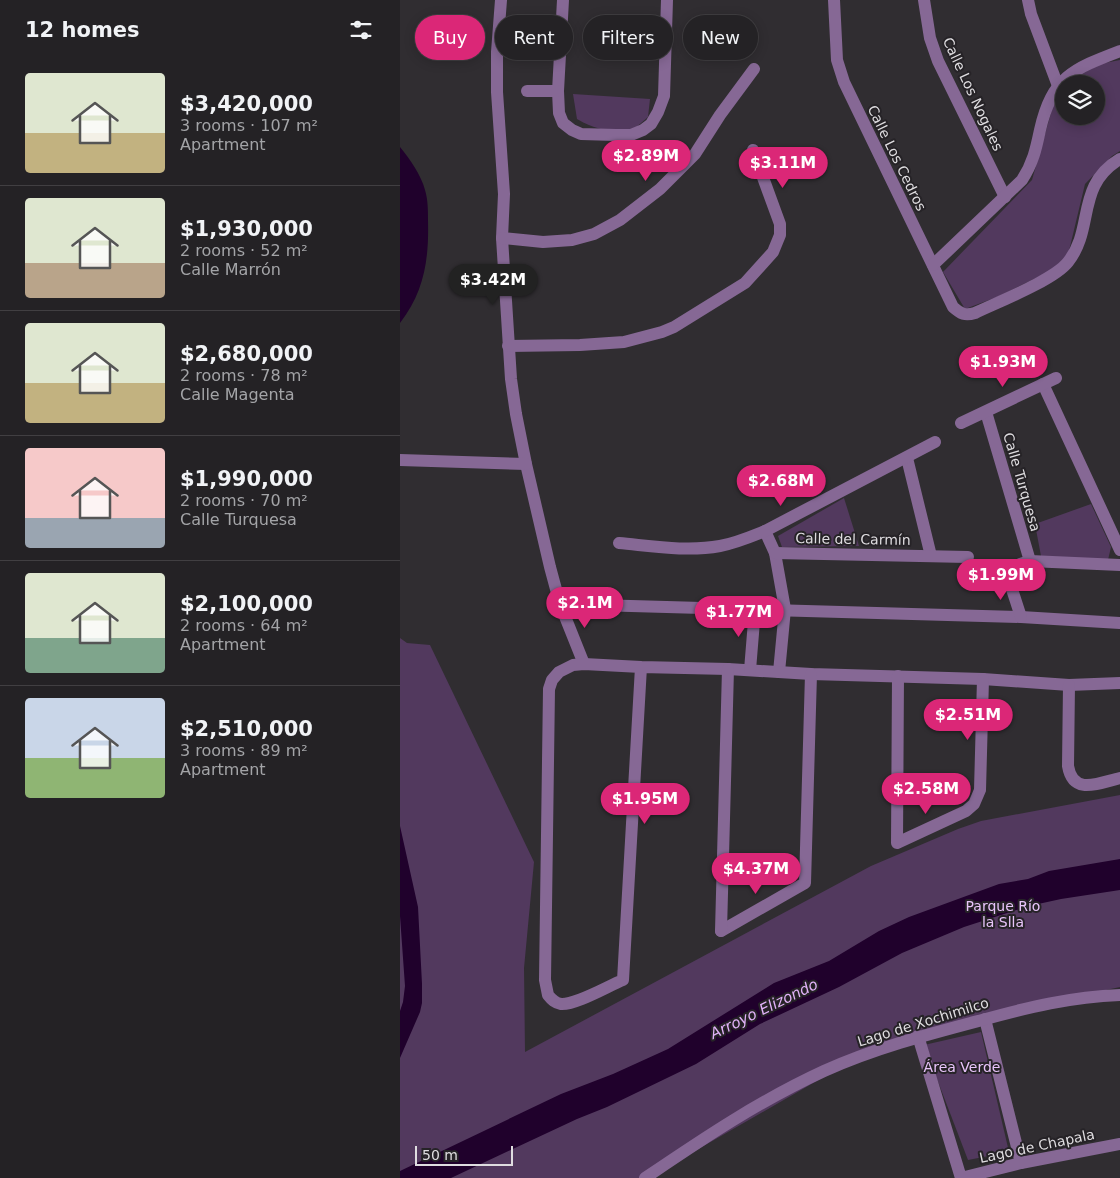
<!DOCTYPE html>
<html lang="en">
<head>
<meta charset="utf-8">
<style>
	body { margin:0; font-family:"DejaVu Sans",sans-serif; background:#302f32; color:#f1f3f6; height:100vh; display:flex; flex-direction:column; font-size:19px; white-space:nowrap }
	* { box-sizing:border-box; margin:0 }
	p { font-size:16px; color:#a3a4a7 }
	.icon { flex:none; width:28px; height:28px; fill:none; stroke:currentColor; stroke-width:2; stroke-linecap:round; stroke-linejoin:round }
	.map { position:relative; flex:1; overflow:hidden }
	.details { display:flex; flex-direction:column; background:#242225; width:400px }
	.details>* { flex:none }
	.guide { position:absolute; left:15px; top:15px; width:475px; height:45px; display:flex; gap:10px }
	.tools { position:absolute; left:655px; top:75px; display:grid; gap:10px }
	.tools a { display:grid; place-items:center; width:50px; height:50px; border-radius:50%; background:#242225; box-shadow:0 2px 12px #0003,0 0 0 1px #413f42; font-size:25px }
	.scale { position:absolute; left:15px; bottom:12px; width:98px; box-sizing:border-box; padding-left:5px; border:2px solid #dfdde0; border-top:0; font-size:14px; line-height:18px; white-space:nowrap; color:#dfdde0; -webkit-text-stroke:4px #262327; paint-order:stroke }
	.price { position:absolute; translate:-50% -42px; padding:0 11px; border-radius:18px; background:#db2777; color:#fff; font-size:16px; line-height:32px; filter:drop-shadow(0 1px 2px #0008) }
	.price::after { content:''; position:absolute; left:50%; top:30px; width:15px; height:11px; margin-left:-8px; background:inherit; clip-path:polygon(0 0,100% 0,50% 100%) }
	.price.current { background:#222; color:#fff }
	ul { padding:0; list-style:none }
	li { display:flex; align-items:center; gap:15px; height:125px; padding:0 25px }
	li+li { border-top:1px solid #413f42 }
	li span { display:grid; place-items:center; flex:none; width:140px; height:100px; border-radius:5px; color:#555 }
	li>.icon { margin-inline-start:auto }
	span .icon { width:60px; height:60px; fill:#fffc; stroke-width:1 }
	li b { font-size:21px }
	h2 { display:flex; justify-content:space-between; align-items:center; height:60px; padding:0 25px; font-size:21px }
	.chip { padding:0 18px; border-radius:22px; background:#242225; box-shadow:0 2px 12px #0003,0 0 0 1px #413f42; font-size:18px; line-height:45px }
	.chip.current { background:#db2777; color:#fff }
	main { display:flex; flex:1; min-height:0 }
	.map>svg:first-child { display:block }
	.green { fill:#52395e }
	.water { fill:#20012c }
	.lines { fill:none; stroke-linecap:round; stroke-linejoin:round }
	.minor { stroke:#866895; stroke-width:12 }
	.labels { text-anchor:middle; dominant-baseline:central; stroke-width:4; stroke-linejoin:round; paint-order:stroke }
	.street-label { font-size:14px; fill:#dfdde0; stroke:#262327 }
	.park-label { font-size:14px; fill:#e8c4fa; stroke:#262327 }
	.water-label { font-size:15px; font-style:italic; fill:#e1b2f9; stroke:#262327 }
</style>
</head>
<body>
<main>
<section class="details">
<h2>12 homes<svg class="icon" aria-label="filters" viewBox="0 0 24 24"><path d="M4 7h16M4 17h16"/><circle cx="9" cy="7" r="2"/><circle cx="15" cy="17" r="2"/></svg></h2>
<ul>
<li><span style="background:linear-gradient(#dfe7d0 60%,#c2b280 0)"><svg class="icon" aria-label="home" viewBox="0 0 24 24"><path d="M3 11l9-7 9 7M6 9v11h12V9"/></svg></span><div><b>$3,420,000</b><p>3 rooms · 107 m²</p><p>Apartment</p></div></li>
<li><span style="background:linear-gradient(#dfe7d0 65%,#b9a48a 0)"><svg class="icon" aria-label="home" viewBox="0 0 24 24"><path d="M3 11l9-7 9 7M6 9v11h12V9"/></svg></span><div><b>$1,930,000</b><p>2 rooms · 52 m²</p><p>Calle Marrón</p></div></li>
<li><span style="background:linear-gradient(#dfe7d0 60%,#c2b280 0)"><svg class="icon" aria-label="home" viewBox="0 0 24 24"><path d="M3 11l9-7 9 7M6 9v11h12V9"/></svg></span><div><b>$2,680,000</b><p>2 rooms · 78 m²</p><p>Calle Magenta</p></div></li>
<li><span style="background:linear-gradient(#f6c9c9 70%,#9aa5b1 0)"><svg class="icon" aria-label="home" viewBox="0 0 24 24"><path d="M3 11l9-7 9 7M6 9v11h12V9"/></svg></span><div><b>$1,990,000</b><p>2 rooms · 70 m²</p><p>Calle Turquesa</p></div></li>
<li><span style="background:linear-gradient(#dfe7d0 65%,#7fa58c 0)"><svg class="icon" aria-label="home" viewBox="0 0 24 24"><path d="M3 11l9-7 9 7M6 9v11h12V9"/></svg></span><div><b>$2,100,000</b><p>2 rooms · 64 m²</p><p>Apartment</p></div></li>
<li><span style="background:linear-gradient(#c9d6e8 60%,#8fb573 0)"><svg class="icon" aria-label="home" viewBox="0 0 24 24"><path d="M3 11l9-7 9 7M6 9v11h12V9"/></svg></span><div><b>$2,510,000</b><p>3 rooms · 89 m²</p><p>Apartment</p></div></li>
</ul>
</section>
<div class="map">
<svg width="720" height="1178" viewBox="0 0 720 1178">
	<rect width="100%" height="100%" fill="#302d31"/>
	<g class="green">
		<path d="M720,60V151L712,156L685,184L668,255L650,271L597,297L565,309L543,272L632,180L653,106L664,91V116H696V84H669L671,81L699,64Z"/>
		<path d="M173,94L250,99L248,117L233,130C209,131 198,131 177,119Z"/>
		<path d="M444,498L459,546L382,547L378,536Z"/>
		<path d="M691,504L711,547L708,560L641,556L635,524Z"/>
		<path d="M0,638L7,643L30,645L134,862L124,968L125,1052L471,866L558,829L581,821L720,795V987L622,1008L460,1056L248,1178H0Z"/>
		<path d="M581,1032L609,1152L568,1160L524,1045Z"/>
	</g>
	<g class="water">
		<path d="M0,147C10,159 21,175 25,190C28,200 28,210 28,221C29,260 24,292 0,323Z"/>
		<path d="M0,826L18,907L22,984V1003L20,1012L0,1058V1011L3,1002L5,986L0,916Z"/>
		<path d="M720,859V890L661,899L629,906L564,927L502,953L439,987L360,1024L296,1064L207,1107L177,1119L51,1178H0V1171L161,1094L213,1074L268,1049L374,983L429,961L479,931L509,917L599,884L628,879L649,871Z"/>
	</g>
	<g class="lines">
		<g class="minor">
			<path d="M101,0L97,52V92L104,194L102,238L111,379L116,414L126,464L150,567L160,604L184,664"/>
			<path d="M163,0L158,91L159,113L163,123L172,130L181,134L216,135H231L243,130L251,124L258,112L264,96L267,0"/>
			<path d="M434,0L437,60L444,82L553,307C561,314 565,316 575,313C598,302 654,280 668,262C695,228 675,186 720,159"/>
			<path d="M524,0L530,38L538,61L605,197"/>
			<path d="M628,0L631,14L658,86"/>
			<path d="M127,91H158"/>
			<path d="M102,238L143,242L172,240L194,234L220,220L260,189L295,154L320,115L354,69"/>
			<path d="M533,265L622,180C633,163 636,149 640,130C652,77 673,69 720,51"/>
			<path d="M108,346L180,345L224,342L262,332L274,327L345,283L373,252L380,235V224L353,150"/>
			<path d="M643,384L720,550"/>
			<path d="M586,412L630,561"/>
			<path d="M561,423L656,378"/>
			<path d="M507,458L531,556"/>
			<path d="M0,460L126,464"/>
			<path d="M365,531L375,553L385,609L379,672"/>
			<path d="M219,543C252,546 287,552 320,546C336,543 350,537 365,531L535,442"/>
			<path d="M375,553L568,557"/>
			<path d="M160,604L621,617L720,623"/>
			<path d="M621,617L608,577V573L612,568L620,564L630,561L720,565"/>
			<path d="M241,667L223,980C208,986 176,1005 161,1004C155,1003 152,1000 148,995L145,980L149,689L152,680L159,672L173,665L184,664L241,667L328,669L411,674L583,679L669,685L720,683"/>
			<path d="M350,670L355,609"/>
			<path d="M498,676L497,843L566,811L574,804L580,790L583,679"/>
			<path d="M669,685L668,766C673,796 699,783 720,778"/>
			<path d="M321,931L405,883L411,674"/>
			<path d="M321,931L328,669"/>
			<path d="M585,1019L621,1163"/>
			<path d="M518,1036L561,1178L621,1163L720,1144"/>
			<path d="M245,1178C304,1138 359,1101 424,1071C475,1048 529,1034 582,1020C629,1007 671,997 720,995"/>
		</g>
	</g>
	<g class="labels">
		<g class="street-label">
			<text transform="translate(573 94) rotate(65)">Calle Los Nogales</text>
			<text transform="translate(497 158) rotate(64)">Calle Los Cedros</text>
			<text transform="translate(622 482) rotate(74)">Calle Turquesa</text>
			<text transform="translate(453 539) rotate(1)">Calle del Carmín</text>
			<text transform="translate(523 1022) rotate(-17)">Lago de Xochimilco</text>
			<text transform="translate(637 1146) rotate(-12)">Lago de Chapala</text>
		</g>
		<g class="park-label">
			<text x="603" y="906">Parque Río<tspan x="603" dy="16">la Slla</tspan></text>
			<text x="562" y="1067">Área Verde</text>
		</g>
		<g class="water-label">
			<text transform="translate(364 1009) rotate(-26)">Arroyo Elizondo</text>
		</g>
	</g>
</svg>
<div class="tools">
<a><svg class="icon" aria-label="layers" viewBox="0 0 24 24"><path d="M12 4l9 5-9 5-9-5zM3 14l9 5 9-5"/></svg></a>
</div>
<div class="scale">50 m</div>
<b class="price" style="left:246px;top:182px">$2.89M</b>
<b class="price" style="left:383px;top:189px">$3.11M</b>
<b class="price current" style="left:93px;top:306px">$3.42M</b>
<b class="price" style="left:603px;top:388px">$1.93M</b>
<b class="price" style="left:381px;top:507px">$2.68M</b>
<b class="price" style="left:601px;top:601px">$1.99M</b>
<b class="price" style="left:185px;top:629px">$2.1M</b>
<b class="price" style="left:339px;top:638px">$1.77M</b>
<b class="price" style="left:568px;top:741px">$2.51M</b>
<b class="price" style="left:526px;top:815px">$2.58M</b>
<b class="price" style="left:245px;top:825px">$1.95M</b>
<b class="price" style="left:356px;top:895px">$4.37M</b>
<div class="guide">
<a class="chip current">Buy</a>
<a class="chip">Rent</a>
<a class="chip">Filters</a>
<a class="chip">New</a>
</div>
</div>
</main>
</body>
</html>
